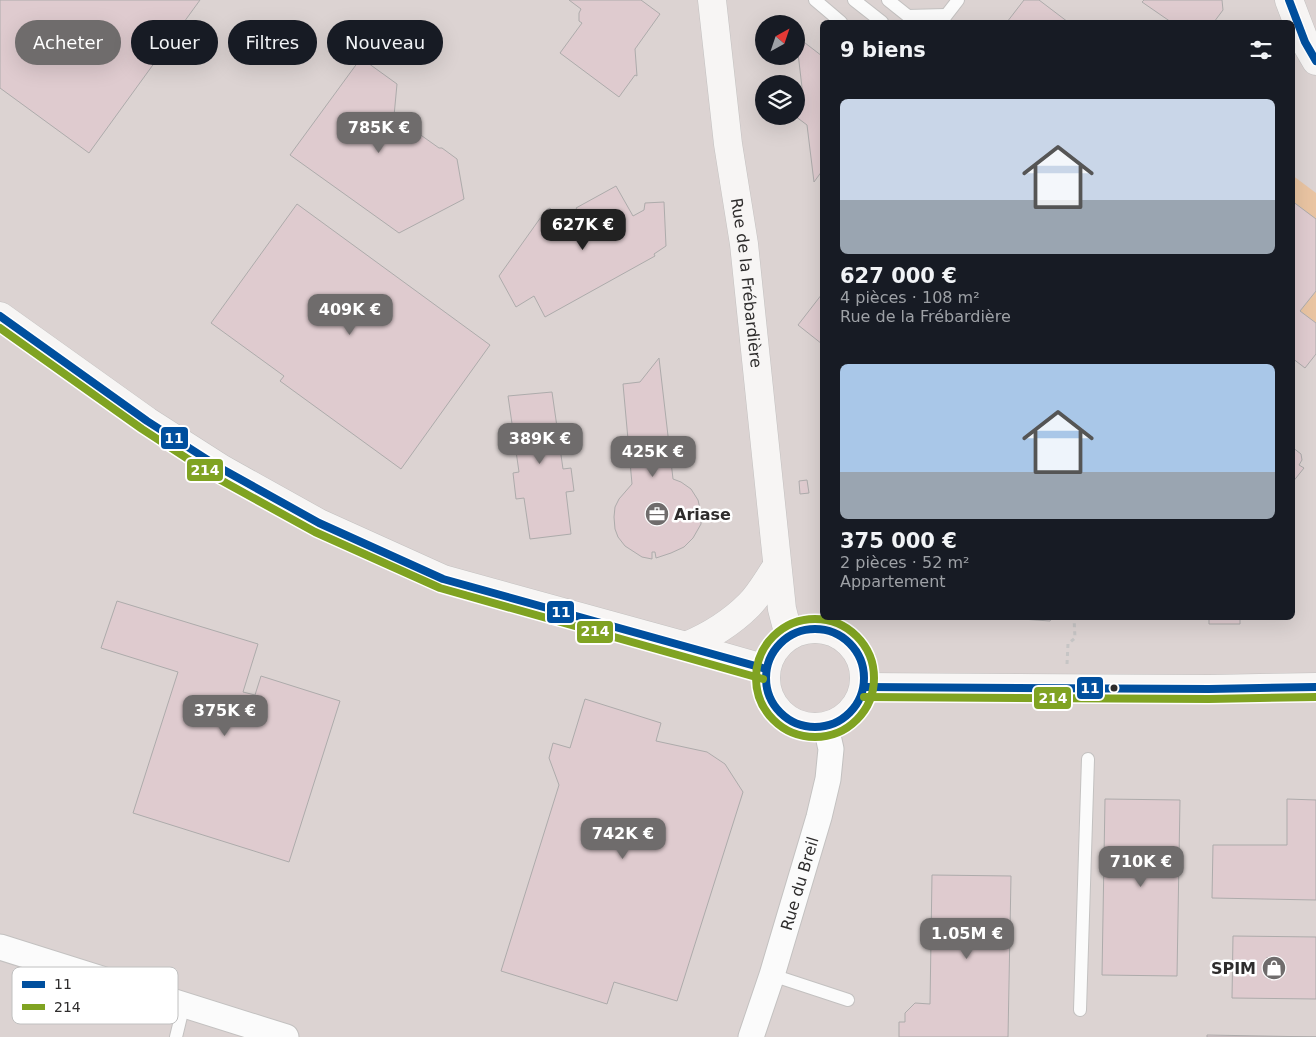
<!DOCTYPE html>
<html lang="fr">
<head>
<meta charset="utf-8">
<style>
	body { margin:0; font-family:"DejaVu Sans",sans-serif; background:#20242c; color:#f1f3f6; height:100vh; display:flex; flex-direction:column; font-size:19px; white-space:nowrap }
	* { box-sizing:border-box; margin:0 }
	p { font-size:16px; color:#9ea1a6 }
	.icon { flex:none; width:28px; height:28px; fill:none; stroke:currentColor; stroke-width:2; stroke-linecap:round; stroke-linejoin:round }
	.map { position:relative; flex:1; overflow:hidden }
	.details { position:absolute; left:820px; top:20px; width:475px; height:600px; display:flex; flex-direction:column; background:#171b24; border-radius:8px; box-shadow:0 5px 20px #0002 }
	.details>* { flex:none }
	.banner { position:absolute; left:15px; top:20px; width:475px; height:45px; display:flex; gap:10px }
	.needle { width:32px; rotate:40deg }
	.controls { position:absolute; left:755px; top:15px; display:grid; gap:10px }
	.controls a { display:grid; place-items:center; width:50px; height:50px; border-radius:50%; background:#171b24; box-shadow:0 5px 20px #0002; font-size:25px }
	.price { position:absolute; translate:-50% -42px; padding:0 11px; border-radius:10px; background:#6f6c6c; color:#fff; font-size:16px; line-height:32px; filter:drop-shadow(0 1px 2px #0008) }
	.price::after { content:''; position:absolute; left:50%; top:30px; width:15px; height:11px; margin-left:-8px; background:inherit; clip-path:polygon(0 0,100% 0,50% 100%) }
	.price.selected { background:#222; color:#fff }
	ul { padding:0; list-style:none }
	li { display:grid; align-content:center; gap:10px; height:265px; padding:0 20px }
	li span { display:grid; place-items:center; height:155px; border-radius:8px; color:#555 }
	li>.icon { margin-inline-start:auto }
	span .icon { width:90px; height:90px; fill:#fffc; stroke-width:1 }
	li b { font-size:21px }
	h2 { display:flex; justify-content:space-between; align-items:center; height:60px; padding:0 20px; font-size:21px }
	.chip { padding:0 18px; border-radius:22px; background:#171b24; box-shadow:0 5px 20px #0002; font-size:18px; line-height:45px }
	.chip.selected { background:#6f6c6c; color:#fff }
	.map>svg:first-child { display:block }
	.built { fill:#dcd3d2; fill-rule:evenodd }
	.green { fill:#e9c4a2 }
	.building { fill:#dfcbcf; stroke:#adabab }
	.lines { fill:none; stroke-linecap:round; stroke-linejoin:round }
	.lane-casing { stroke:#c3c1c0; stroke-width:14 }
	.street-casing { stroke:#c3c1c0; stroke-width:27 }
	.secondary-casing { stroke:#c3c1c0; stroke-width:29 }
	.path { stroke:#c6c5c5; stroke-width:3; stroke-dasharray:4 4; stroke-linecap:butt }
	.lane { stroke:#fbfbfb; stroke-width:12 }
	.street { stroke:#fbfbfb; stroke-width:25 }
	.secondary { stroke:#f7f5f4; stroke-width:28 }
	.bus-1-casing { stroke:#fff; stroke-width:11 }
	.bus-2-casing { stroke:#fff; stroke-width:11 }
	.bus-1 { stroke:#004f9e; stroke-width:8 }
	.bus-2 { stroke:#80a322; stroke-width:8 }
	.bus-dot { fill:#2e2c2c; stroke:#fff; stroke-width:2 }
	.labels { text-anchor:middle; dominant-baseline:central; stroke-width:5; stroke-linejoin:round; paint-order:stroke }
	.street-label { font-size:16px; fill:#2e2c2c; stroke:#fff }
	.poi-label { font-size:16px; font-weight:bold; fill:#2e2c2c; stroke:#fff; text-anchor:start }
	.key { fill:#fff; stroke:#c0c0c0; stroke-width:1 }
	.key-label { font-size:14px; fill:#2e2c2c }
	.line-badge { stroke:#fff; stroke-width:2 }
	.badge-label { font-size:14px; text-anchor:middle; font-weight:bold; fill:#fff }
</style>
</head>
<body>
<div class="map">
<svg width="1316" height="1037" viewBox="0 0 1316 1037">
	<rect width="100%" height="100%" fill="#e7e4e3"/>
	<path class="built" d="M0,0H1316V1037H0ZM822,22H1292V618H822ZM764,24H796V56H764ZM764,84H796V116H764Z"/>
	<g class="green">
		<path d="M1292,175L1316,193V223L1293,201Z"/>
		<path d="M1316,291V323L1300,311Z"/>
	</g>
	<g class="building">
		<path d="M0,0H200L89,153L0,88Z"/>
		<path d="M569,0H641L660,14L635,49L637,76L635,75L619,97L560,53L582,23L579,21V13L581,9Z"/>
		<path d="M1024,0H1039L1068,22H1007Z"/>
		<path d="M1144,0H1222L1223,10L1214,22H1171L1142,2Z"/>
		<path d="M796,36L822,56V171L814,182L807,125L795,116L796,104L803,96Z"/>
		<path d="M361,58L397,84L394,116L439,148H442L457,159L464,199L399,233L290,155Z"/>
		<path d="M616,186L633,216L644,210L645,203L664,202L666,246L654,254L655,256L545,317L534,296L516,307L499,276L546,210L550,208L560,226L580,214L576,208Z"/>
		<path d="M1292,201L1316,219V291L1300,311L1316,323V354L1305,368L1292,358Z"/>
		<path d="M297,204L490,345L401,469L280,381L284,376L211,323Z"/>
		<path d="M822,294V344L798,325Z"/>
		<path d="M659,358L673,479L681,482L691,489L698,500L701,513V524L693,538L684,547L671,553L656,558L655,552H652V559L642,557L625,546L618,537L615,529L614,517L615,507L619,499L632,484L623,384L640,382Z"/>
		<path d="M552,392L563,469L571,468L574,491L566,492L571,534L530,539L524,498L516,499L513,473L519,472L508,396Z"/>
		<path d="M1292,447L1301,454L1302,460L1299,465L1304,468L1292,483Z"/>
		<path d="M807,480L809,493L800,494L799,481Z"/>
		<path d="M117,601L258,644L243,692L255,695L261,676L340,701L289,862L133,813L178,672L101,648Z"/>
		<path d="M1007,618H1052L1050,621Z"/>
		<path d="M1099,618H1256H1240V624H1209V618Z"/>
		<path d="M585,699L661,723L656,741L707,752L725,764L743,792L677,1001L614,982L607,1004L501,971L559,785L549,758L553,743L570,748Z"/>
		<path d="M1105,799L1180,800L1177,976L1102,975Z"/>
		<path d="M1287,799L1316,800V900L1212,898L1213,845H1287Z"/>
		<path d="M932,875L1011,876L1008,1037H899V1022H905V1013L915,1003L930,1004Z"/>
		<path d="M1233,936L1316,937V999L1232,998Z"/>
		<path d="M1207,1035L1316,1037H1207Z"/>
	</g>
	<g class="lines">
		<g class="lane-casing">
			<g id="lane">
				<path d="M815,0L841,22"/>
				<path d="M854,0L882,22"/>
				<path d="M888,0L908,16L946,15"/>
				<path d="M941,22L958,0"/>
				<path d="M772,975L848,1000"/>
				<path d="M1080,1010L1088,759"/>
				<path d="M176,1037L184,1004"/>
			</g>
		</g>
		<g class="street-casing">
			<g id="street">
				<path d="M0,947L286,1037"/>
				<path id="s1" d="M751,1037L772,975L819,817L828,779L831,749L826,727"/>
			</g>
		</g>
		<g class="secondary-casing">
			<g id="secondary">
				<path id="s2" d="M712,0L728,144L744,244L782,609L789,636"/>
				<path d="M1289,0L1305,42L1316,61"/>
				<path d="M0,316L147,421L222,469L319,523L443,579L686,646L766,669"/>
				<circle cx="815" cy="678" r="49"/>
				<path d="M686,646C710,636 731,623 749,605C760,594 768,579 777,566"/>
				<path d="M864,687L1209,689L1316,687"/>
			</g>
		</g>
		<path class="path" d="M1067,664L1068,644L1075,638L1074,618"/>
		<use href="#lane" class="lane"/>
		<use href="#street" class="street"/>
		<use href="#secondary" class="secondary"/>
		<g class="bus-1-casing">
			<g id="bus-1">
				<path d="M1289,0L1305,42L1316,61"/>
				<path d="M0,316L147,421L222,469L319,523L443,579L766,669"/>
				<circle cx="815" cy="678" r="49"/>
				<path d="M864,687L1209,689L1316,687"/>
			</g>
		</g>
		<g class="bus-2-casing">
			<g id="bus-2">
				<path d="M0,328L142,429L217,478L315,532L440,588L763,679"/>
				<circle cx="815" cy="678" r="59"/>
				<path d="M864,697L1209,699L1316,697"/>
			</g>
		</g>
		<use href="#bus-1" class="bus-1"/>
		<use href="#bus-2" class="bus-2"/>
	</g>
	<defs>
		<g id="office-disc" transform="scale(1.25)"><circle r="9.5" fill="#6f6c6c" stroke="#fff"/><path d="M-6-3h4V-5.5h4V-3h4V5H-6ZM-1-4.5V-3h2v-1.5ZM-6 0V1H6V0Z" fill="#fff"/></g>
		<g id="shop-disc" transform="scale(1.25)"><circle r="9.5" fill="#6f6c6c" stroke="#fff"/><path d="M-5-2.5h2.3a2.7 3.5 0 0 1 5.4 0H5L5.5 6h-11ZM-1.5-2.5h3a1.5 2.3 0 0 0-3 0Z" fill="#fff"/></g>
	</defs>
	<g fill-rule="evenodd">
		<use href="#office-disc" x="657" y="514"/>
		<use href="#shop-disc" x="1274" y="968"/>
	</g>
	<circle class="bus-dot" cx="1114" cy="688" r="4.5"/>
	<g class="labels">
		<g class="street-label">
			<text stroke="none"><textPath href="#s2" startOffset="285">Rue de la Frébardière</textPath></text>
			<text stroke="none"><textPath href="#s1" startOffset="161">Rue du Breil</textPath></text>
		</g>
		<g class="poi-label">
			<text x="674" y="514">Ariase</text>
			<text x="1256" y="968" text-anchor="end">SPIM</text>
		</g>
	</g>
	<rect x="12" y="967" width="166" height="57" rx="8" class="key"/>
	<rect x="22" y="981" width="23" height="7" fill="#004f9e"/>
	<rect x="22" y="1004" width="23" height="6" fill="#80a322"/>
	<g class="key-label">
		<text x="54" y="989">11</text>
		<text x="54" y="1012">214</text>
	</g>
	<g class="line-badge">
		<rect x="160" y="426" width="29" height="24" rx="5" fill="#004f9e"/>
		<rect x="186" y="458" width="38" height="24" rx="5" fill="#80a322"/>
		<rect x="546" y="600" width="29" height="24" rx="5" fill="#004f9e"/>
		<rect x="576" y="620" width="38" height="24" rx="5" fill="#80a322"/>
		<rect x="1076" y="676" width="28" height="24" rx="5" fill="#004f9e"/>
		<rect x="1033" y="686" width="39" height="24" rx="5" fill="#80a322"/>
	</g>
	<g class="badge-label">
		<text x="174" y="443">11</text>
		<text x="205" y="475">214</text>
		<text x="561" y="617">11</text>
		<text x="595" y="636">214</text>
		<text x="1090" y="693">11</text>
		<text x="1053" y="703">214</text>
	</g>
</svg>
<div class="controls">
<a><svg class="needle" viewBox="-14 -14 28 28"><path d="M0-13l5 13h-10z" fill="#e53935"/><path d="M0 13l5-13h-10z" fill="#9ea1a6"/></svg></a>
<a><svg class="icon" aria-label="layers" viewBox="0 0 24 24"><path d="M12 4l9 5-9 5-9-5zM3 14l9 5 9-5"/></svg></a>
</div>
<b class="price" style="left:379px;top:154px">785K €</b>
<b class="price selected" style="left:583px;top:251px">627K €</b>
<b class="price" style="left:350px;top:336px">409K €</b>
<b class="price" style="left:540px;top:465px">389K €</b>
<b class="price" style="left:653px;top:478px">425K €</b>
<b class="price" style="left:225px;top:737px">375K €</b>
<b class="price" style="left:623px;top:860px">742K €</b>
<b class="price" style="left:1141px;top:888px">710K €</b>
<b class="price" style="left:967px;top:960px">1.05M €</b>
<div class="banner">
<a class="chip selected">Acheter</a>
<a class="chip">Louer</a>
<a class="chip">Filtres</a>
<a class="chip">Nouveau</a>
</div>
<section class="details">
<h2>9 biens<svg class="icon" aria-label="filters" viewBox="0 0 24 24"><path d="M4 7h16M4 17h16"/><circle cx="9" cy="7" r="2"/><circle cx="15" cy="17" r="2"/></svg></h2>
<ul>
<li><span style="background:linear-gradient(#c9d6e8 65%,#9aa5b1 0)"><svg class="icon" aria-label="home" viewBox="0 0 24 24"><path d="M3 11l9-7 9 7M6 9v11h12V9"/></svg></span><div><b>627 000 €</b><p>4 pièces · 108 m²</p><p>Rue de la Frébardière</p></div></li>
<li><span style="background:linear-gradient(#a9c7e8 70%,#9aa5b1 0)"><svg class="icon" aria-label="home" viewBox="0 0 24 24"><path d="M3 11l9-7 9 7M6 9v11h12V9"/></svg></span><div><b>375 000 €</b><p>2 pièces · 52 m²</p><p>Appartement</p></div></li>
</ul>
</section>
</div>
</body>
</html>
